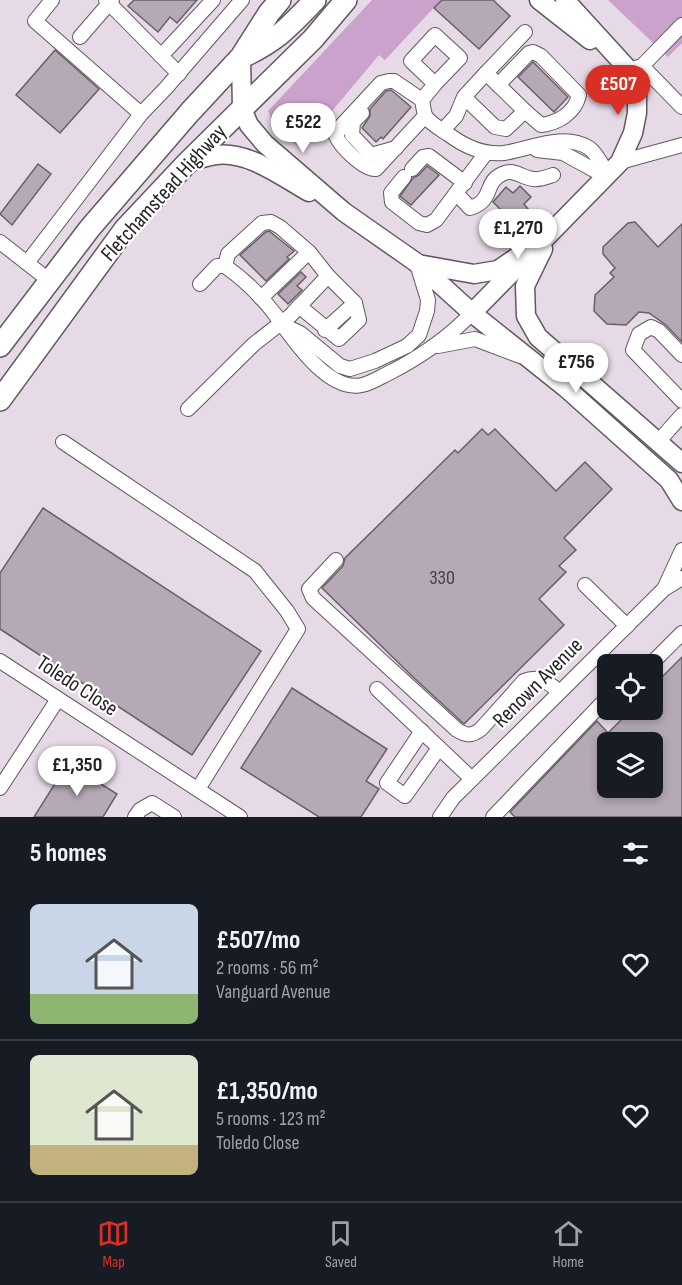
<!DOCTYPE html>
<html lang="en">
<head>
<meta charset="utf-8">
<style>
	body { margin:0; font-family:"Sofia Sans Condensed",sans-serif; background:#20242c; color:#f1f3f6; height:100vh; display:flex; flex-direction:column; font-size:22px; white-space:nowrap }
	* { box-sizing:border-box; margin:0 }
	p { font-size:20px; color:#9ea1a6 }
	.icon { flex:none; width:33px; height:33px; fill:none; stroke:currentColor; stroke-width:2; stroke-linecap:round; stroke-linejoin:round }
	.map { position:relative; height:817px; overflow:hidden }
	.panel { display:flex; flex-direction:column; background:#171b24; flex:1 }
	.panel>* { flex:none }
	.tools { position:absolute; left:597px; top:654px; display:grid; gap:12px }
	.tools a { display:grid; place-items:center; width:66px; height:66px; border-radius:9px; background:#171b24; box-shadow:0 3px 9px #0003; font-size:30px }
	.price { position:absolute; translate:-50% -51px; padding:0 14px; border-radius:21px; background:#fff; color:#222; font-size:20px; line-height:39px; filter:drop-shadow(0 2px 3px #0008) }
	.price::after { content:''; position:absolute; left:50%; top:36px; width:18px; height:14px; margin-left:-9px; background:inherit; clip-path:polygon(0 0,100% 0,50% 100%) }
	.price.on { background:#d93025; color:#fff }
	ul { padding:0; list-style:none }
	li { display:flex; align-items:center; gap:18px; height:150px; padding:0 30px }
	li+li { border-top:2px solid #363941 }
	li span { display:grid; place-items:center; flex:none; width:168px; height:120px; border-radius:9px; color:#555 }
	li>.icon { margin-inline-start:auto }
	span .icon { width:72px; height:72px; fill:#fffc; stroke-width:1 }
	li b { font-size:26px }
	h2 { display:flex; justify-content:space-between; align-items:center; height:72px; padding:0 30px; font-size:26px }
	.menu { display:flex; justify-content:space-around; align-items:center; height:84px; border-top:2px solid #363941; background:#171b24; font-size:16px; color:#9ea1a6 }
	.menu a { display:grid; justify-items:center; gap:3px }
	.menu .on { color:#d93025 }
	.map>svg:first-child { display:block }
	.green { fill:#caa2cc }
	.building { fill:#b4a9b4; stroke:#695f69; stroke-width:1.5; fill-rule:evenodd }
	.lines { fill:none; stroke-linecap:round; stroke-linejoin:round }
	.minor-casing { stroke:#615761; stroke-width:16 }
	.major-casing { stroke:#615761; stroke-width:21 }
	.highway-casing { stroke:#615761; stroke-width:24 }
	.minor { stroke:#fff; stroke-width:14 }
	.major { stroke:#fff; stroke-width:18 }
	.highway { stroke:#fff; stroke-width:21 }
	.labels { text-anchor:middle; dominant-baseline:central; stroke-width:4.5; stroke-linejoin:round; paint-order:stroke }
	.number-label { font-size:20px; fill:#464146 }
	.street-label { font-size:22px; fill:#221e22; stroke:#fff }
</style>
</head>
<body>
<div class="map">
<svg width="682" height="817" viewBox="0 0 682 817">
	<rect width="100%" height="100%" fill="#e6dae6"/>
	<g class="green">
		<path d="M372,0H441L385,60L379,55L301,148C286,137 275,129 268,111Z"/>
		<path d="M608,0H682V43L668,57Z"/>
	</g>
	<g class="building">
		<path d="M134,0H197L177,23L170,17L158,32L128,6Z"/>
		<path d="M442,0H493L510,16L479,49L434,8Z"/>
		<path d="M55,50L99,89L60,133L16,95Z"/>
		<path d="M533,62L568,97L554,112L518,77Z"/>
		<path d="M391,90L411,107L383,139L381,137L376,142L362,128L370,116V109L386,91Z"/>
		<path d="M38,164L51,174L12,225L0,214Z"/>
		<path d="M427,166L439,175L411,205L400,196L413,178L419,175Z"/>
		<path d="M520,186L531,197L524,204L528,209L514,223L493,202L506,187L513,193Z"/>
		<path d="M635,222L658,247L682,224V342L666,325L649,313L639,312L626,325L607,324L594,311L595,295L614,277L610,273L615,268L603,254V247L628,223Z"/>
		<path d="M269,231L294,251L287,257L289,259L266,281L240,255L266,232Z"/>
		<path d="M301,272L306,277L297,286L302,290L288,304L278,294Z"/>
		<path d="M482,429L488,435L495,429L556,491L585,462L612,489L564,538L576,550L559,566L566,572L539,599L564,625L464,724L412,676L322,588L343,566L345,558L455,450L458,453Z"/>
		<path d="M43,508L261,651L192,755L0,629V573Z"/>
		<path d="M682,657V817H515L510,812L597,721L608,733L631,710H652V687ZM608,742H652V788H608Z"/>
		<path d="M292,688L387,749L366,781L379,789L361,817H319L241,768Z"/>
		<path d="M68,763L117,794L103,817H34Z"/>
	</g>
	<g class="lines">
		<g class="minor-casing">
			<g id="minor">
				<path d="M52,0L35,21L141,114"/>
				<path d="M106,0L179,74"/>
				<path d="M80,37L112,0"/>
				<path d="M161,56L213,0"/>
				<path d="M642,66L682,107"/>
				<path d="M629,70L642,66L682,25"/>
				<path d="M486,73L525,32"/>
				<path d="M435,84L460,58L435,35L411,61L435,84L422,100C423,105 424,114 426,117C431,124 442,130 448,134C464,146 484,155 504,153C530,149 564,132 589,148C597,153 603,167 607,174"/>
				<path d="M498,85L529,53L533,52L541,56L579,95C575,113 558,123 541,125L525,111"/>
				<path d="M422,100L394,81H389L381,83L342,125L336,136C341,147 364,170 376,169L425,116"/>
				<path d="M362,113L353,122L352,135L371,155L396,148"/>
				<path d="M443,130L456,116L464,97L486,73L525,111L506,129L495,127L464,97"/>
				<path d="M537,150L563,153L605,176"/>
				<path d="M620,162L682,145"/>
				<path d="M412,169L423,157L429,156L465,183"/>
				<path d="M404,177L391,193L392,202L419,223L427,225L436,220L486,153"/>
				<path d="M457,194L470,208C495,200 483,183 502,174C515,168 521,178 534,179C540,180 547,177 553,175"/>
				<path d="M0,242L50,281"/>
				<path d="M27,263L141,114L166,88L242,0"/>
				<path d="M225,266L228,254L262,223L271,222L280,227L309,252L328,276L355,303L359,320L339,339L299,306"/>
				<path d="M200,284L217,266H225C242,278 261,296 274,313C291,336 327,393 362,385C372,383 382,376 391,372C422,356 448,338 472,313"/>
				<path d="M261,298L309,252"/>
				<path d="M283,325L300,333L340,366L350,369L375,361L407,346L419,335L427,311L428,300L417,264"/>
				<path d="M325,330L355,303"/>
				<path d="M438,346L475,339L520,356"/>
				<path d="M682,355L659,331L651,327L639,334L633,350L682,401"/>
				<path d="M188,409L254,344L290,316L328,276"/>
				<path d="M63,442L255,571L287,611L298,629L198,789"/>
				<path d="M658,442L682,415"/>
				<path d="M336,560L309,589L313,598L457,730C467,736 472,736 481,729L524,681C539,675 547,682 559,691"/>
				<path d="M585,585L627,626"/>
				<path d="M664,589L682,550"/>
				<path d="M0,661L240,817"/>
				<path d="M651,664L682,633"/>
				<path d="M377,689L472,779"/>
				<path d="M422,731L387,783L405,796L439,748"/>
				<path d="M0,788L58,699"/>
				<path d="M135,817L140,810L152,803L174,817"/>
				<path d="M440,817L453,798L664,589L682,578"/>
				<path d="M493,817L608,697"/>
			</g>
		</g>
		<g class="major-casing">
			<g id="major">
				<path d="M539,0L590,40"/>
				<path d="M241,57L242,109L249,125L265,144L344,212L417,263L472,313L566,388L669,480L682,501"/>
				<path d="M188,162C197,160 207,156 216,155C249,151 282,177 309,192"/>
				<path d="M543,249L525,286L526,316L538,337L682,463"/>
				<path d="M418,264L474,274L498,270L517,257"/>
				<path d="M472,313L620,162L633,133L637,113V93L629,70L565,0"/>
			</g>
		</g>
		<g class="highway-casing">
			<g id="highway">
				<path d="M242,57C277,41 289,27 315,0"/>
				<path d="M0,346L90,228L190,112L241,57L269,13L280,0"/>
				<path d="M0,400L125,229L188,162L313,39L346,0"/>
			</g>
		</g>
		<use href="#minor" class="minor"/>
		<use href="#major" class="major"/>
		<use href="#highway" class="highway"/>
	</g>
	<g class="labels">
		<g class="number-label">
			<text x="442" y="578">330</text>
		</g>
		<g class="street-label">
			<text transform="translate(164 193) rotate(-48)">Fletchamstead Highway</text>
			<text transform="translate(538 683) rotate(-45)">Renown Avenue</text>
			<text transform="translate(77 686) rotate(33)">Toledo Close</text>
		</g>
	</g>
</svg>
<div class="tools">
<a><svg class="icon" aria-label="locate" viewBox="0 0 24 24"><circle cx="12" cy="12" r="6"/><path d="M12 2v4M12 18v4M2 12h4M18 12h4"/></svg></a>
<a><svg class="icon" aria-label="layers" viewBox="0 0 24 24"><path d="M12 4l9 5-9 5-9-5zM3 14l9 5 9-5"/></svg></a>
</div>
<b class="price on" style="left:618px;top:116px">£507</b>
<b class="price" style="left:303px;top:154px">£522</b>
<b class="price" style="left:518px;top:260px">£1,270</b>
<b class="price" style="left:576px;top:394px">£756</b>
<b class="price" style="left:77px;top:797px">£1,350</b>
</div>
<section class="panel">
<h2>5 homes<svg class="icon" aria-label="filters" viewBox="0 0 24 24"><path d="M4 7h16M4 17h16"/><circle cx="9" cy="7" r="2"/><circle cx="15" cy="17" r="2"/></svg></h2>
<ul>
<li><span style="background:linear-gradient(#c9d6e8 75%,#8fb573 0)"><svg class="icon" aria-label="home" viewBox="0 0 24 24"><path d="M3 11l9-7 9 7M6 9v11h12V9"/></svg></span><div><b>£507/mo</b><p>2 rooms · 56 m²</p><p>Vanguard Avenue</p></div><svg class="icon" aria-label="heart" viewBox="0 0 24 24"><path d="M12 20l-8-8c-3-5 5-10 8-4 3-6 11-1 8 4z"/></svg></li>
<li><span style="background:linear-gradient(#dfe7d0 75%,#c2b280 0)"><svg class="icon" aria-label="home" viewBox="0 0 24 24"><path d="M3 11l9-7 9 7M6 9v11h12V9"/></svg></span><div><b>£1,350/mo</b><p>5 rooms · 123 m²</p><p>Toledo Close</p></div><svg class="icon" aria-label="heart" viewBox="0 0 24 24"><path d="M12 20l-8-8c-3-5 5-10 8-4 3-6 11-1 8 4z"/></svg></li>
</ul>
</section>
<nav class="menu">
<a class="on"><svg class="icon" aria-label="map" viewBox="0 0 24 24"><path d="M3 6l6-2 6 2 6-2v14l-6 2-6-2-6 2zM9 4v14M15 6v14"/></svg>Map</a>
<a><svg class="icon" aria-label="saved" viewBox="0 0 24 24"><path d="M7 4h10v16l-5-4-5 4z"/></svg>Saved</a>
<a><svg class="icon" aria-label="home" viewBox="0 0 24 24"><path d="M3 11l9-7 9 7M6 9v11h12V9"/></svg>Home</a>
</nav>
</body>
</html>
